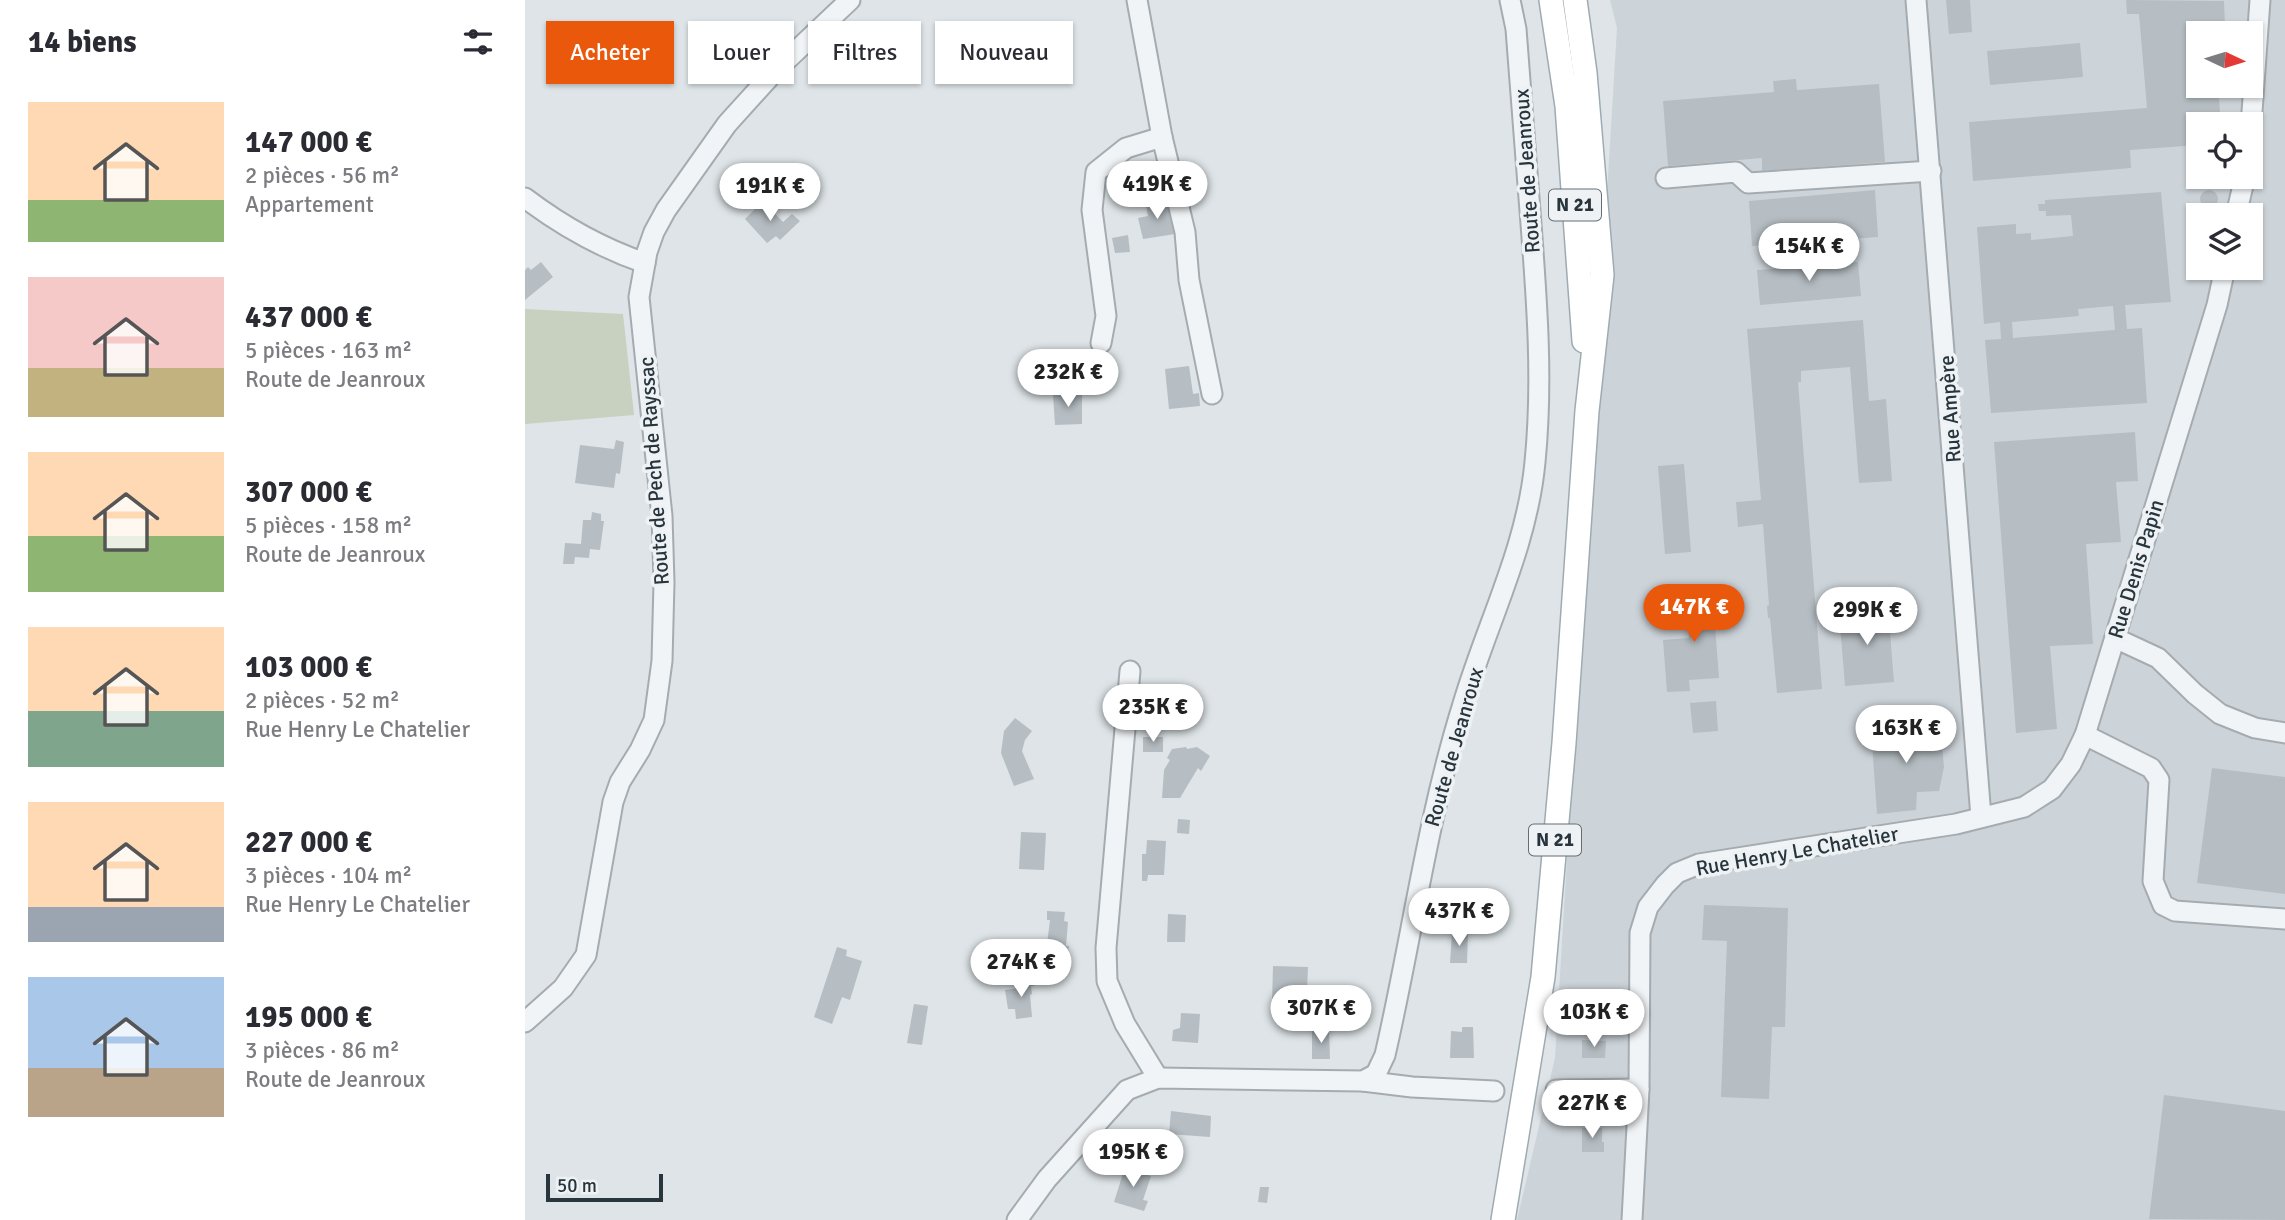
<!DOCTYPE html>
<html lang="fr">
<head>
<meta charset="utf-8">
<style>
	body { margin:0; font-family:Signika,sans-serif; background:#f2f2f3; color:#2b2b33; height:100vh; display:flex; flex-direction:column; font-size:26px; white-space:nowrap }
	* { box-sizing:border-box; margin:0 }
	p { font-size:23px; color:#7c7c81 }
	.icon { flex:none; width:38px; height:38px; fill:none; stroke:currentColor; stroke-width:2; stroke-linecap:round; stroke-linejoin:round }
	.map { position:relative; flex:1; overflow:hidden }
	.panel { display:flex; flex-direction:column; background:#fff; width:525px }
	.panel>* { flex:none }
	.guide { position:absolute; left:21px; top:21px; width:665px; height:63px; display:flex; gap:14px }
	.needle { width:46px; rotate:94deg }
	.tools { position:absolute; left:1661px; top:21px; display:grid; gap:14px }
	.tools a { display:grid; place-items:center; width:77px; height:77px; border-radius:0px; background:#fff; box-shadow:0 2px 5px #0004; font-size:35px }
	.scale { position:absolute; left:21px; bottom:18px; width:117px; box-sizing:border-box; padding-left:7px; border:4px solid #28353d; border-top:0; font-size:19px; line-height:24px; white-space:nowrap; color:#28353d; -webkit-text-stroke:5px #eef2f5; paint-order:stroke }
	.price { position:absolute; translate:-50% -60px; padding:0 16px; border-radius:24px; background:#fff; color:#222; font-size:23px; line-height:46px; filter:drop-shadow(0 2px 4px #0008) }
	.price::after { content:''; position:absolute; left:50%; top:42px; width:21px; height:16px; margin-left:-10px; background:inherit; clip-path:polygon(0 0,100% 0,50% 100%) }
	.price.on { background:#ea580c; color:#fff }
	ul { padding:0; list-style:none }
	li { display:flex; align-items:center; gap:21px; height:175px; padding:0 28px }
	li span { display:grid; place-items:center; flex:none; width:196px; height:140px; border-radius:0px; color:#555 }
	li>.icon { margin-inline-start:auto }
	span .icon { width:84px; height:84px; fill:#fffc; stroke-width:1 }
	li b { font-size:30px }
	h2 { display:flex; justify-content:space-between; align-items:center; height:84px; padding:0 28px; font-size:30px }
	.chip { padding:0 24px; border-radius:0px; background:#fff; box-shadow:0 2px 5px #0004; font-size:24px; line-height:63px }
	.chip.on { background:#ea580c; color:#fff }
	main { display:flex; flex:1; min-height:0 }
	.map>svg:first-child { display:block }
	.built { fill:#cdd4d9; fill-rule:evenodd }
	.green { fill:#c8d0c0 }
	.building { fill:#b6bec3; fill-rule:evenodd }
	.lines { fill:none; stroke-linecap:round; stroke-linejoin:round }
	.minor-casing { stroke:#a4acb1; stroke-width:23 }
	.major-casing { stroke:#9eabb2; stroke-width:26 }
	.minor { stroke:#f1f4f6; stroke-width:19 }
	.major { stroke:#fff; stroke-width:23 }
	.labels { text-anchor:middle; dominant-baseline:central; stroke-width:7; stroke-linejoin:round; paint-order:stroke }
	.shield { fill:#eef2f5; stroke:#636e74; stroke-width:2 }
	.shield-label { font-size:19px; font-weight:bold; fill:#28353d }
	.street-label { font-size:21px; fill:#28353d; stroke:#eef2f5 }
</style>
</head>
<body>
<main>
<section class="panel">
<h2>14 biens<svg class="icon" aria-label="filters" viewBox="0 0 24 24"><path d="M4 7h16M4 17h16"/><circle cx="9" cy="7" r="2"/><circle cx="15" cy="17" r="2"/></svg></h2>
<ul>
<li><span style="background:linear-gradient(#ffd9b3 70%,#8fb573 0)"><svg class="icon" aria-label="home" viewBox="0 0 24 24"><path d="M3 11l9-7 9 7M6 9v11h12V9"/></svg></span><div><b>147 000 €</b><p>2 pièces · 56 m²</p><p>Appartement</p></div></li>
<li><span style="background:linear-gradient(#f6c9c9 65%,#c2b280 0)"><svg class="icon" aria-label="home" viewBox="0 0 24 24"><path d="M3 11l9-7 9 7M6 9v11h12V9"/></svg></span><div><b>437 000 €</b><p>5 pièces · 163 m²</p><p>Route de Jeanroux</p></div></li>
<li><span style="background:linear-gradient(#ffd9b3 60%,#8fb573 0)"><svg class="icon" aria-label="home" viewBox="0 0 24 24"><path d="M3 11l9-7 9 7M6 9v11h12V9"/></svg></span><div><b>307 000 €</b><p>5 pièces · 158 m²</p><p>Route de Jeanroux</p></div></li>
<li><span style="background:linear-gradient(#ffd9b3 60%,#7fa58c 0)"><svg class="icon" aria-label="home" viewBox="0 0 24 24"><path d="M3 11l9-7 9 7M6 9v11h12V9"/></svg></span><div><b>103 000 €</b><p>2 pièces · 52 m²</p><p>Rue Henry Le Chatelier</p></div></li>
<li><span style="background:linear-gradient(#ffd9b3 75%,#9aa5b1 0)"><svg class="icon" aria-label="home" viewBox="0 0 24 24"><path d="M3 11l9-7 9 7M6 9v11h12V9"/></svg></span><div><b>227 000 €</b><p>3 pièces · 104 m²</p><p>Rue Henry Le Chatelier</p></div></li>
<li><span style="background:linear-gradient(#a9c7e8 65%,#b9a48a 0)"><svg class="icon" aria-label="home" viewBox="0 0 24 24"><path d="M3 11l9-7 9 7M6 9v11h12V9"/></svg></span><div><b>195 000 €</b><p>3 pièces · 86 m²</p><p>Route de Jeanroux</p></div></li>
</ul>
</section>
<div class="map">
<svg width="1760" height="1220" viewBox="0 0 1760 1220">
	<rect width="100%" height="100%" fill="#dee4e7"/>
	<path class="built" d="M1085,0H1760V1220H992L1030,1058L1092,28ZM1673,33H1726V86H1673ZM1673,124H1726V177H1673ZM1673,215H1726V268H1673Z"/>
	<path class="green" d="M0,309L98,314L109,415L0,424Z"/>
	<g class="building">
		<path d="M1421,0H1445L1447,32L1424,34Z"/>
		<path d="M1601,0L1699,1L1700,25L1689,26V33H1673V86H1693L1696,124H1673V145L1605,150L1606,168L1448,181L1444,122L1622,108L1614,14H1602Z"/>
		<path d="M1555,43L1558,77L1465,85L1462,51Z"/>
		<path d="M1271,79L1272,90L1354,84L1360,162L1237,171V158L1143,166L1138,101L1249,92L1248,81Z"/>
		<circle cx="1684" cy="199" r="9"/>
		<path d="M1350,190L1353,237L1227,246L1224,201Z"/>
		<path d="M1636,192L1646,302L1600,305L1602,329L1617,328L1622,403L1466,413L1460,340L1476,339L1475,322L1459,324L1452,227L1491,224V234L1506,233V240L1548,236L1546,215L1521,216V211H1514L1513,204H1520V200ZM1588,306L1590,330L1488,338L1487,322L1554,316L1553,309Z"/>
		<path d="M238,201L258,222L267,214L275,221L255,240L251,236L242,243L220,219Z"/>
		<path d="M644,201L650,234L618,239L613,218L623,216L621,205Z"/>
		<path d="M603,235L605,252L590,253L587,238Z"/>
		<path d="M16,262L28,277L0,300V270L3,267L6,270Z"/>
		<path d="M1333,262L1336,296L1235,305L1232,270Z"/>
		<path d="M1338,320L1344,401L1361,399L1367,481L1334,483L1325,367L1276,371V382H1273L1297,689L1252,693L1245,618H1243L1242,606L1244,605L1238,524L1213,527L1211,502L1236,500L1222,329Z"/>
		<path d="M664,366L668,394L674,393L675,406L644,409L640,369Z"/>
		<path d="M550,394H557V424L530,425L528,395Z"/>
		<path d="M1610,432L1613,481L1591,482L1596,542L1561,544L1568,644L1525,646L1532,729L1491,733L1469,442Z"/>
		<path d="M91,440L99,442L95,474L91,473L89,488L50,483L55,445L89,449Z"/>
		<path d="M1159,464L1166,552L1140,554L1133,466Z"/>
		<path d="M67,512L76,514V521H79L75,550L65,549L64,558L50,557L49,564H38L40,543L56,544L58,520H66Z"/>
		<path d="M1187,586L1194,678L1164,680L1165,691L1142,692L1138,640L1164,638L1161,588Z"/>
		<path d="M1363,608L1369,682L1320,686L1314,612Z"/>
		<path d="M1191,701L1193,731L1168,733L1165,703Z"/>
		<path d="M490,718L507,731L500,740L497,751L509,779L489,786L476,753L479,731Z"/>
		<path d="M1415,723L1419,767L1414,791L1392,792L1391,810L1352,814L1346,729Z"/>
		<rect x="618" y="737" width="20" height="15"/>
		<path d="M661,747L662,749L672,747L685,756L676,771L673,768L655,798H637L639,770L645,760L642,758L647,749Z"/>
		<path d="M1687,768L1760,777V894L1672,883Z"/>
		<path d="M653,819L665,820L664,834L652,833Z"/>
		<path d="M496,832L521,833L519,870L494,869Z"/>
		<path d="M622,840L641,841L639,875H623L622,881H617V854H621Z"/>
		<path d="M1179,905L1263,908L1260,1027H1247L1244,1099L1196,1097L1202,941L1177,940Z"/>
		<path d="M522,911L540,912L539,921L543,922L541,946H544L543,954L521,952L525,920H522Z"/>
		<path d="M643,914L661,915L660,942H642Z"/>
		<path d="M927,933L943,934L942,963H925Z"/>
		<path d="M312,947L322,950L321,956L337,961L325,1000L317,997L307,1024L289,1017Z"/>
		<path d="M748,966L783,967L782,990H775L774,1002H747Z"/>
		<path d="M508,978L509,986H506L507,994L505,995L507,1017L491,1019L490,1009H483L480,990L494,988L493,981Z"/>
		<path d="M389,1004L403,1006L397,1045L382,1043Z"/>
		<path d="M656,1013L675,1014L673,1043L647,1041L648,1030L655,1028Z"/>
		<path d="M937,1027H948L949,1058H925L926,1031L937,1032Z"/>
		<path d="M787,1031H804L805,1059H787Z"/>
		<path d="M1057,1040L1081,1041L1080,1058H1057Z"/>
		<path d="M1639,1095L1760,1111V1220L1624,1219Z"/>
		<path d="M646,1111L686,1116L685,1137L644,1134Z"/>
		<path d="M1057,1128H1077V1142H1079V1152H1057Z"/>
		<path d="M600,1167L626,1176L618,1200L623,1201L619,1211L589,1202Z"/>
		<path d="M735,1187H744L742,1203L733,1202Z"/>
	</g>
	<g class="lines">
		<g class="minor-casing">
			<g id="minor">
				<path d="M1391,0L1456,817"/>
				<path d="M1726,126L1735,0"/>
				<path d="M637,137L660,232L664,280L687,394"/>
				<path d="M1141,178L1211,172L1223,183L1406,171"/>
				<path d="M0,198C37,226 76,248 120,263"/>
				<path d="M1711,215L1720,177"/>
				<path d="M576,343L581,316L567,210L571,172L601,148L637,137L612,0"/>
				<path d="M1590,638L1633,658L1670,694L1695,714L1730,728L1760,733"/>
				<path d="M605,671L581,948L582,981L600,1024L633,1078"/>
				<path d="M1560,735L1626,768L1634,780L1628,881L1638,905L1650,911L1760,919"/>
				<path d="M0,1022L38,988L61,955L88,802L95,782L115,750L129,720L137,661L139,582L137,516L114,297L122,252L129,232L141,210L202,124L250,71L325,0"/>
				<path d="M838,1081L887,1087L969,1091"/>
				<path d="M1031,1090L1114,1089"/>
				<path d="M492,1220L522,1179L602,1090L633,1078L838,1081L851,1074L860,1055C887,938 902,819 938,704C962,623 1002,548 1010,462C1018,382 1012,303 1006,224C1001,159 996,94 991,29L985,0"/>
				<path d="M1107,1220L1114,1089L1115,933L1123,907L1140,885L1152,873L1174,864L1431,824L1499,807L1527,789L1546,764L1560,735L1692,305L1700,268"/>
			</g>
		</g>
		<g class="major-casing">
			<g id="major">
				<path d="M1026,0L1042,106L1059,341"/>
				<path d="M978,1220L1018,977L1039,743L1062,411L1077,275L1060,73L1050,0"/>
			</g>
		</g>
		<use href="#minor" class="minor"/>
		<use href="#major" class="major"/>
	</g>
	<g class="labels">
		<g class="shield">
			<rect x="1024" y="189.5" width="52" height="31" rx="5"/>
			<rect x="1004" y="824.5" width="52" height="31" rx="5"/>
		</g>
		<g class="shield-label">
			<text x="1050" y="205">N 21</text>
			<text x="1030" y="840">N 21</text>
		</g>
		<g class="street-label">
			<text transform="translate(1002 171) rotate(-94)">Route de Jeanroux</text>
			<text transform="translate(1425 409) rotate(-94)">Rue Ampère</text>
			<text transform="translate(129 471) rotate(-94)">Route de Pech de Rayssac</text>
			<text transform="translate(1611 569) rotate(-73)">Rue Denis Papin</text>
			<text transform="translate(929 747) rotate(-74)">Route de Jeanroux</text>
			<text transform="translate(1272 851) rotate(-10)">Rue Henry Le Chatelier</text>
		</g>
	</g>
</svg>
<div class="tools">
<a><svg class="needle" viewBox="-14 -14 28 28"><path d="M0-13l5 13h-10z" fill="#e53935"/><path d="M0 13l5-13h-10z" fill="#7c7c81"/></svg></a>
<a><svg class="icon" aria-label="locate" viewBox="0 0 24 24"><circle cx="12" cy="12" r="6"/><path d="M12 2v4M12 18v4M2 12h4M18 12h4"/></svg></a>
<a><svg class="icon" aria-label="layers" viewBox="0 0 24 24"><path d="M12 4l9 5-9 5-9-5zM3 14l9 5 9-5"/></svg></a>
</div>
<div class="scale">50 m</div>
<b class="price" style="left:632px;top:221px">419K €</b>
<b class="price" style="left:245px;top:223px">191K €</b>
<b class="price" style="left:1284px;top:283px">154K €</b>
<b class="price" style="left:543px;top:409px">232K €</b>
<b class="price on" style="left:1169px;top:644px">147K €</b>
<b class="price" style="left:1342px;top:647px">299K €</b>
<b class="price" style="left:628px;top:744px">235K €</b>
<b class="price" style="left:1381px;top:765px">163K €</b>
<b class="price" style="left:934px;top:948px">437K €</b>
<b class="price" style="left:496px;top:999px">274K €</b>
<b class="price" style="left:796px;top:1045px">307K €</b>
<b class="price" style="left:1069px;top:1049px">103K €</b>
<b class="price" style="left:1067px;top:1140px">227K €</b>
<b class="price" style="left:608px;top:1189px">195K €</b>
<div class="guide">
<a class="chip on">Acheter</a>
<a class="chip">Louer</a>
<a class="chip">Filtres</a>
<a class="chip">Nouveau</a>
</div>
</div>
</main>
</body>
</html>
